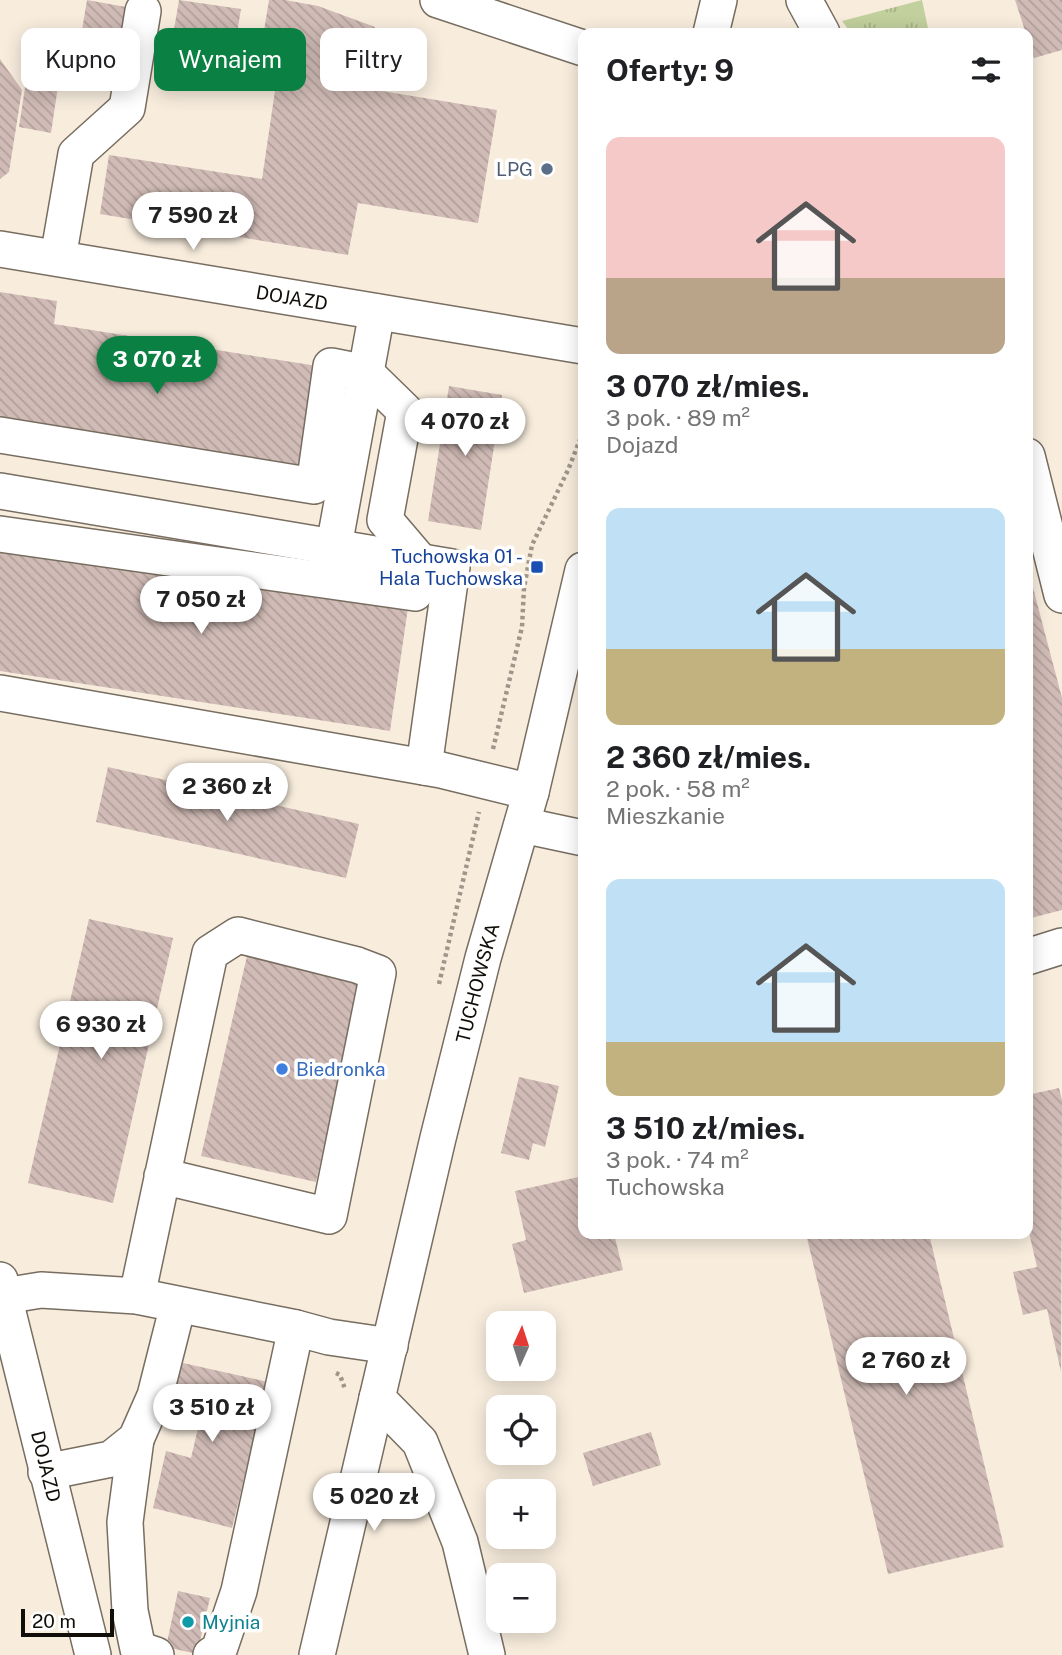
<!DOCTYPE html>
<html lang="pl">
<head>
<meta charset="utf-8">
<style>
	body { margin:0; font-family:"Public Sans",sans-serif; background:#f6f6f6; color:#202124; height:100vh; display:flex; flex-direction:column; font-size:26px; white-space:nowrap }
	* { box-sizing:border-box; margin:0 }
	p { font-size:23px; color:#757577 }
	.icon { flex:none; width:38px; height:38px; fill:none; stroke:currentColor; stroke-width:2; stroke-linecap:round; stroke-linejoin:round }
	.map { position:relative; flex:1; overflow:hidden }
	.sheet { position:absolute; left:578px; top:28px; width:455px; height:1211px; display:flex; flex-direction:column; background:#fff; border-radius:14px; box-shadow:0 4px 18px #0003 }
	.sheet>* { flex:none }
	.top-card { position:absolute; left:21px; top:28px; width:452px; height:63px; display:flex; gap:14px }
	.needle { width:46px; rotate:3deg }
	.controls { position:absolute; left:486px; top:1311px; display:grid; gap:14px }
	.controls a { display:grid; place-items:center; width:70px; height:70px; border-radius:14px; background:#fff; box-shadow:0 4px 18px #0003; font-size:35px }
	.scale { position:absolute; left:21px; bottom:18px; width:93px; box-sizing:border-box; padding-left:7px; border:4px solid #110d08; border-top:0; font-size:19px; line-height:24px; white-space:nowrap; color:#110d08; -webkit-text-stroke:5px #fff; paint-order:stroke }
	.price { position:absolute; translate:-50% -60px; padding:0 16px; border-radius:24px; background:#fff; color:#222; font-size:23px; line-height:46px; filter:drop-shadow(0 2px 4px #0008) }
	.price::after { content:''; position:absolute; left:50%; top:42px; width:21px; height:16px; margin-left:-10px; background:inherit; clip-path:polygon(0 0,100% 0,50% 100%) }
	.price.current { background:#0b8043; color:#fff }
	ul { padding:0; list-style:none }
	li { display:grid; align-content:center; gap:14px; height:371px; padding:0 28px }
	li span { display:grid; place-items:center; height:217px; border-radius:14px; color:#555 }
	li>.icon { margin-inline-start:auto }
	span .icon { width:126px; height:126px; fill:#fffc; stroke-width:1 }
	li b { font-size:30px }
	h2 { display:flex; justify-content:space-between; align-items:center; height:84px; padding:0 28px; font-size:30px }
	.chip { padding:0 24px; border-radius:14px; background:#fff; box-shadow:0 4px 18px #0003; font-size:24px; line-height:63px }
	.chip.current { background:#0b8043; color:#fff }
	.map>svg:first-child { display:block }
	.grass { fill:url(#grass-tufts) }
	.building { fill:url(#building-back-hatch) }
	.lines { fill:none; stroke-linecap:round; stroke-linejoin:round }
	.minor-casing { stroke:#776d60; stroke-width:38 }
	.path { stroke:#9f968b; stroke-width:4.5; stroke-dasharray:3.5 3.5; stroke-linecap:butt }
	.minor { stroke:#fff; stroke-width:35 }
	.service-dot { fill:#5c6f8a; stroke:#fff; stroke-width:2.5 }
	.transit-dot { fill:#1a4fb4; stroke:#fff; stroke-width:2.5 }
	.shop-dot { fill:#3f7fe0; stroke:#fff; stroke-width:2.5 }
	.culture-dot { fill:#0f9aa8; stroke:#fff; stroke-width:2.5 }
	.labels { text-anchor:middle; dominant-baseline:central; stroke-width:7; stroke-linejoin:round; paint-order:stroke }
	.service-label { font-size:19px; fill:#4e5e75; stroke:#fff; text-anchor:end }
	.street-label { font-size:19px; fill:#110d08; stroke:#fff }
	.transit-label { font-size:19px; fill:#164399; stroke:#fff; text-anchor:end }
	.shop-label { font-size:19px; fill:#366cbe; stroke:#fff; text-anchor:start }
	.culture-label { font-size:19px; fill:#0d838f; stroke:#fff; text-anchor:start }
</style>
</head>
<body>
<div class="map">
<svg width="1062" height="1655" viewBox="0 0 1062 1655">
	<defs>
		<pattern id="grass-tufts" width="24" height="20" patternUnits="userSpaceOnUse" patternTransform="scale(1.75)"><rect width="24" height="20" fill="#c2d09d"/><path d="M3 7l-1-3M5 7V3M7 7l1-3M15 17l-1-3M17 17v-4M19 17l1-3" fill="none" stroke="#a6b186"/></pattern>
		<pattern id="building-back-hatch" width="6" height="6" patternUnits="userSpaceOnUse" patternTransform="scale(1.75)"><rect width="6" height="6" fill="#d0bbb6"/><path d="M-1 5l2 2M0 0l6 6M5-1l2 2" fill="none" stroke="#b2a09b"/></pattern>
	</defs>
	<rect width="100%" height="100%" fill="#f8eddd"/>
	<path class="grass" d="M922,0L929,33H851L842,21Z"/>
	<g class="building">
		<path d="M87,0L126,7L118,53L103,65L77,60Z"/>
		<path d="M179,0L241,9L236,39L262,43L269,0H285L318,6L375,27L364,88L497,110L478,223L358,203L348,255L100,214L109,155L262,179L277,77L169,59Z"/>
		<path d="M1015,0H1062V50L1034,58Z"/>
		<path d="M31,48L63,53L51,133L19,127Z"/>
		<path d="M0,59L22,90L9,172L0,179Z"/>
		<path d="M0,292L57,301L54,324L330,368L312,483L0,431Z"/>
		<path d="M449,386L502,395L481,530L428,521Z"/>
		<path d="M0,541L409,601L390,731L0,671Z"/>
		<path d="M1027,565L1062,698V910L1027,919Z"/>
		<path d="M108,767L359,824L346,878L96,822Z"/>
		<path d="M89,919L173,938L113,1203L28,1183Z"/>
		<path d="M247,956L362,982L316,1182L201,1156Z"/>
		<path d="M519,1077L559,1086L545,1147L533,1143L529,1160L501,1153Z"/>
		<path d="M1059,1088L1062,1100L1061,1372L1047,1309L1023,1315L1013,1272L1037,1267L1027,1224V1095Z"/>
		<path d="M583,1176V1234H614L623,1270L524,1293L512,1244L526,1240L515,1191Z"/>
		<path d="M806,1234H929L1004,1547L888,1574Z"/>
		<path d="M174,1361L268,1382L232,1528L153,1508L166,1451L191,1458L203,1407L166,1398Z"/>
		<path d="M651,1432L661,1465L593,1486L583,1453Z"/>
		<path d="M178,1591L210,1598L197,1654L166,1647Z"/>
	</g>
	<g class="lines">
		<g class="minor-casing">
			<g id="minor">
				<path d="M438,0L583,48"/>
				<path d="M804,0L822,33"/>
				<path d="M711,33L719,0"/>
				<path id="s1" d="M0,249L583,346"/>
				<path d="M58,258L76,154L127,108L143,11"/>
				<path d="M0,435L314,486L331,366L366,373L405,411L385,520L420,561L415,593L0,534"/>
				<path d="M1027,456L1062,595"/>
				<path d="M0,491L452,567L424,767"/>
				<path d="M334,546L377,312"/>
				<path d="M0,693L441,770L531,792"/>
				<path d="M522,825L583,838"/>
				<path d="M1027,957L1062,946"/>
				<path id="s2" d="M0,1280L93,1655"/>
				<path d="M4,1296L41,1290L137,1296L296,1328L329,1337L390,1346"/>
				<path d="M137,1296L210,953L238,935L357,965L378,973L329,1216L162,1176"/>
				<path d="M377,1398L420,1442L460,1542L487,1655"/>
				<path d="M136,1439L125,1522L130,1611L138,1649L156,1655"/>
				<path d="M46,1472L111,1459L136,1439L155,1396L178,1305"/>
				<path d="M211,1655L219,1650L239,1591L296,1328"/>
				<path id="s3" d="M317,1655L438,1138L483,958L531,792L583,570"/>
			</g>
		</g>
		<g class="path">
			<path d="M493,749L522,627L524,588L532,545L568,470L583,432"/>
			<path d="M439,984L479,812"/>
			<path d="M336,1373L340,1375L345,1389"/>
		</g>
		<use href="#minor" class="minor"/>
	</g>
	<circle class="service-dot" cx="547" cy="169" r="7"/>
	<rect class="transit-dot" x="530" y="560" width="14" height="14" rx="3.5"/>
	<circle class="shop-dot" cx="282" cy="1069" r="7"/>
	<circle class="culture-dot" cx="188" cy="1622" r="7"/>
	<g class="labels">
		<g class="service-label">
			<text x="533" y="169">LPG</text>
		</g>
		<g class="street-label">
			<text stroke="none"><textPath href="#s1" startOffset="296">DOJAZD</textPath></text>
			<text stroke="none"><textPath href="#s3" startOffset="691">TUCHOWSKA</textPath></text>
			<text stroke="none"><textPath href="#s2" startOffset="192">DOJAZD</textPath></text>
		</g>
		<g class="transit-label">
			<text x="523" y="556">Tuchowska 01 -<tspan x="523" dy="22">Hala Tuchowska</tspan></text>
		</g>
		<g class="shop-label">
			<text x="296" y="1069">Biedronka</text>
		</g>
		<g class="culture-label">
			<text x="202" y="1622">Myjnia</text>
		</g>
	</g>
</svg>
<div class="controls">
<a><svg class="needle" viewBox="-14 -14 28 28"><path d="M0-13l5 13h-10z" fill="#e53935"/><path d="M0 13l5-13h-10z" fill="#757577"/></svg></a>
<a><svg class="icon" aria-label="locate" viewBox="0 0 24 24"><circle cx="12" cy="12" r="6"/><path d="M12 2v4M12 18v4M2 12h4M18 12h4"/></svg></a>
<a>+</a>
<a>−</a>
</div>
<div class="scale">20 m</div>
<b class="price" style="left:193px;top:252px">7 590 zł</b>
<b class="price current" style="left:157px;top:396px">3 070 zł</b>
<b class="price" style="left:465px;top:458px">4 070 zł</b>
<b class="price" style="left:201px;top:636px">7 050 zł</b>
<b class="price" style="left:227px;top:823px">2 360 zł</b>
<b class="price" style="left:101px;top:1061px">6 930 zł</b>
<b class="price" style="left:906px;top:1397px">2 760 zł</b>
<b class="price" style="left:212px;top:1444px">3 510 zł</b>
<b class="price" style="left:374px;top:1533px">5 020 zł</b>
<div class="top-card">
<a class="chip">Kupno</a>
<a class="chip current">Wynajem</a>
<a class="chip">Filtry</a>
</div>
<section class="sheet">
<h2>Oferty: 9<svg class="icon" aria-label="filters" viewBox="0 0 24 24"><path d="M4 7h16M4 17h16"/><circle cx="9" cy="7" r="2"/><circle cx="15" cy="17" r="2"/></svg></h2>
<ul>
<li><span style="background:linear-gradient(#f6c9c9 65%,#b9a48a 0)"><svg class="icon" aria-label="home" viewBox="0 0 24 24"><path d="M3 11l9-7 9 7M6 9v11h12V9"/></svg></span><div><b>3 070 zł/mies.</b><p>3 pok. · 89 m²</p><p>Dojazd</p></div></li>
<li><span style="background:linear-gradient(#bfe0f5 65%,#c2b280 0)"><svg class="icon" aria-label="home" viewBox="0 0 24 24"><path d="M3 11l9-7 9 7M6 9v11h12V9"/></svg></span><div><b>2 360 zł/mies.</b><p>2 pok. · 58 m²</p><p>Mieszkanie</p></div></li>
<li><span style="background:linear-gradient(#bfe0f5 75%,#c2b280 0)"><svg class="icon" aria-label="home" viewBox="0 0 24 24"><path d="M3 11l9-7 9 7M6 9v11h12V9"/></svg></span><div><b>3 510 zł/mies.</b><p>3 pok. · 74 m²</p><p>Tuchowska</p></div></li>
</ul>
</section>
</div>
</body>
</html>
